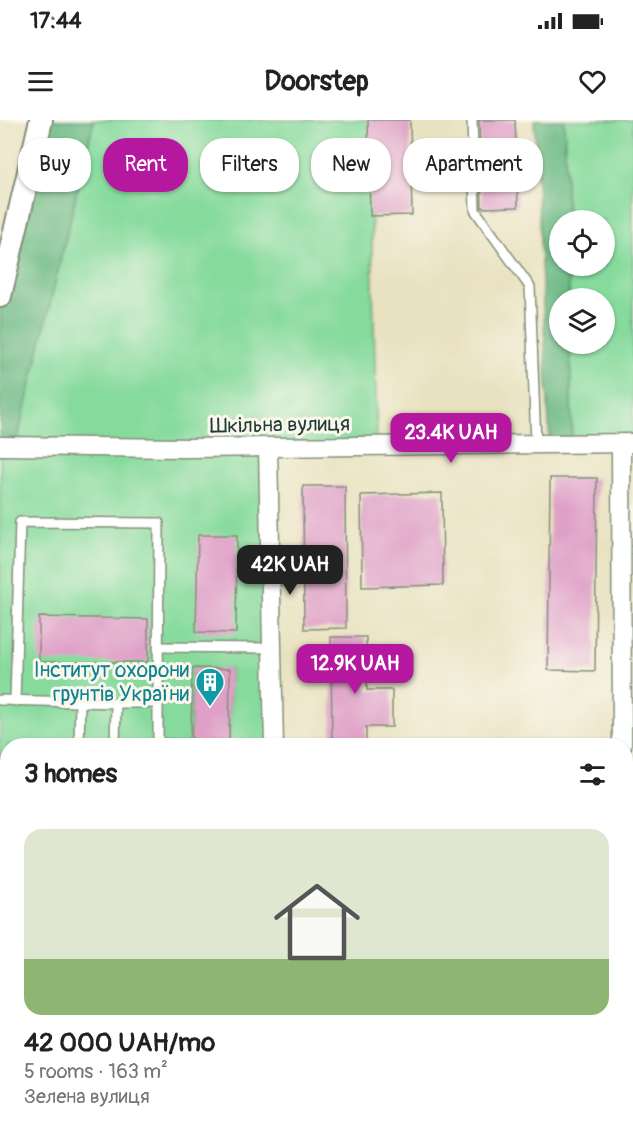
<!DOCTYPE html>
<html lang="en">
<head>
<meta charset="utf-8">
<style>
	body { margin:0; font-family:Pangolin,sans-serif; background:#f2f2f2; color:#222; height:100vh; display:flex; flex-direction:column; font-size:22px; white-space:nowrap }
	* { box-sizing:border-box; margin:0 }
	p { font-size:20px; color:#767676 }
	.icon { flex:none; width:33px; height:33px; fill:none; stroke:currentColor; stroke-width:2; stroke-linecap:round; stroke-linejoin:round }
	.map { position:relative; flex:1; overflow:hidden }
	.panel { position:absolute; left:0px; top:618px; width:633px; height:404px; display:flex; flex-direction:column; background:#fff; border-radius:24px 24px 0 0; box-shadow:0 2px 4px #0004 }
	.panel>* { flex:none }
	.top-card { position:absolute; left:18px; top:18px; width:597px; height:54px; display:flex; gap:12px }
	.fabs { position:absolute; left:549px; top:90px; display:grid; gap:12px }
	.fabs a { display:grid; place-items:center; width:66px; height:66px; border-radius:50%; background:#fff; box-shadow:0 2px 4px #0004; font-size:30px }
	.price { position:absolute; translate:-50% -51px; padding:0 14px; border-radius:12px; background:#b5179e; color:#fff; font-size:20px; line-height:39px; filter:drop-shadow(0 2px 3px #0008) }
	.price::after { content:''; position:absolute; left:50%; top:36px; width:18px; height:14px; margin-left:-9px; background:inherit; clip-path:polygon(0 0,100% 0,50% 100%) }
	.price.selected { background:#222; color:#fff }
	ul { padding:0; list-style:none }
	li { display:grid; align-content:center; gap:12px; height:318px; padding:0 24px }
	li+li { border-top:2px solid #e0e0e0 }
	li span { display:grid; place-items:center; height:186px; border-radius:18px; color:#555 }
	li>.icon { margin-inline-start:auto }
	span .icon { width:108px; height:108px; fill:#fffc; stroke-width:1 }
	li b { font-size:26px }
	h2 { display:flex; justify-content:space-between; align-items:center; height:72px; padding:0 24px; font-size:26px }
	.chip { padding:0 21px; border-radius:24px; background:#fff; box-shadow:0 2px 4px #0004; font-size:21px; line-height:54px }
	.chip.selected { background:#b5179e; color:#fff }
	.status { display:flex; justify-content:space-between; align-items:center; height:42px; padding:0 30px; background:#fff; direction:ltr }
	.status svg { height:16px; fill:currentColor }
	header { display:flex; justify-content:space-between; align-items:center; height:78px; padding:0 24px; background:#fff; font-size:27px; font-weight:800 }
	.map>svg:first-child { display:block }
	.green { fill:#85da9c; stroke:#528c68; stroke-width:1.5 }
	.forest { fill:#6cba84; stroke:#467c5c; stroke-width:1.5 }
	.building { fill:#dfa0c8 }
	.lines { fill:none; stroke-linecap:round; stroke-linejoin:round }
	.service-casing { stroke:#84907a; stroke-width:12 }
	.pedestrian-casing { stroke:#84907a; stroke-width:16 }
	.minor-casing { stroke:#84907a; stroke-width:21 }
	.tertiary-casing { stroke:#84907a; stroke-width:26 }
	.service { stroke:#fff; stroke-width:9 }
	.pedestrian { stroke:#fff; stroke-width:14 }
	.minor { stroke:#fff; stroke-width:18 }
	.tertiary { stroke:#fff; stroke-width:22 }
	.labels { text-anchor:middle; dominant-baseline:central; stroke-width:6; stroke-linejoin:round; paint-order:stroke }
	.street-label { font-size:21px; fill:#1f3d34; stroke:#fbf7ec }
	.culture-label { font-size:21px; fill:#0d838f; stroke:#fbf7ec; text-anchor:end }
</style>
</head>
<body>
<div class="status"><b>17:44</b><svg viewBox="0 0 49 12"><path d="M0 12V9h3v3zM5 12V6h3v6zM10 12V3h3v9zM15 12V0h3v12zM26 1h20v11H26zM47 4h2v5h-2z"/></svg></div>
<header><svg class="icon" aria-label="menu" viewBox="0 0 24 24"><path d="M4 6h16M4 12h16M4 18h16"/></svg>Doorstep<svg class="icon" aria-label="heart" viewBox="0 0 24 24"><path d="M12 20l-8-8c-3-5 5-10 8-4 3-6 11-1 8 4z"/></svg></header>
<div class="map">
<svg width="633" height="1021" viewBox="0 0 633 1021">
	<rect width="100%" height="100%" fill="#fbf7ec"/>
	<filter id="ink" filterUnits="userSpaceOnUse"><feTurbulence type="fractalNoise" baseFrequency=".0167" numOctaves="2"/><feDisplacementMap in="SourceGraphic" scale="12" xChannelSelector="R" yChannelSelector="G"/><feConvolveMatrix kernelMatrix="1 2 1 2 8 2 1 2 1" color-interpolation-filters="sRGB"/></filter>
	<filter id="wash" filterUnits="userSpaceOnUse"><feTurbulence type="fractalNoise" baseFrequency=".008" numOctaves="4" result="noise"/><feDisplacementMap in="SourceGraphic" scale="24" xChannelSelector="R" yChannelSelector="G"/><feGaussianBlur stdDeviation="1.35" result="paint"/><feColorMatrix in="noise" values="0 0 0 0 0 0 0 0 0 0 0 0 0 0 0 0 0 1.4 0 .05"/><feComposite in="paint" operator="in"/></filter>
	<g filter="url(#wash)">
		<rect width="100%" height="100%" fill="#e9e2c1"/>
		<g class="green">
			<path d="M94,0H369L377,327L268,328L274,625H229L230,549L192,548L190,625L8,626V1014H139V1021H0V325H16Z"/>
			<path d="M564,0H633V323L572,324L570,224H604V178H569L568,146H604V100H567Z"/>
		</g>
		<g class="forest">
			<path d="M44,0H94L16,326H0V178Z"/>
			<path d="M534,0H564L567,100H560V146H568L569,178H560V224H570L572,324L550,325Z"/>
			<path d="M144,1014H294L295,1021H144Z"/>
		</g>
		<g id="blocks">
			<g class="building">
				<path d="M368,0H410L412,95L370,96Z"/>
				<path d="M479,0H515L518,87L482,88Z"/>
				<path d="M550,358H597L595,551L548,550Z"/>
				<path d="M303,366H345L346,508L304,509Z"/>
				<path d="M442,373L443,465L362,467L361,375Z"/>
				<path d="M198,415H237L236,513L196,512Z"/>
				<path d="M39,497L148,499V542H39Z"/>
				<path d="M331,517H366L367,570H392V607H366V626H332Z"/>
				<path d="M192,548L230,549L229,626H191Z"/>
				<path d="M314,1014H348L347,1021H314Z"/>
			</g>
		</g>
	</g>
	<g filter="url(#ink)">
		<use href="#blocks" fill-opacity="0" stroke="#84907a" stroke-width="1.5"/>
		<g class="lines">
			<g class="service-casing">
				<g id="service">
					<path d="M472,0L475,90L530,167L536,325"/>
					<path d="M159,527L272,528"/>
					<path d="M0,580L80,582"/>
					<path d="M15,581L20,402L159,403L158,583"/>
					<path d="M116,583H158V626"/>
					<path d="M79,626L80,582L116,583L115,626"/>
				</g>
			</g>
			<g class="pedestrian-casing">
				<path id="pedestrian" d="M0,819H8"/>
			</g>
			<g class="minor-casing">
				<g id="minor">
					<path d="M621,324L622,626"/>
					<path d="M0,326L185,328L633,323"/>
					<path d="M268,328L274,626"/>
					<path d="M626,826H633"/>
					<path d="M144,1014V1021"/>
					<path d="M292,1014V1021"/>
				</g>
			</g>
			<g class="tertiary-casing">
				<g id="tertiary">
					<path d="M0,176L41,0"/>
					<path d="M0,866L8,875"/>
					<path d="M124,1014L130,1021"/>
				</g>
			</g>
			<use href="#service" class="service"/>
			<use href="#pedestrian" class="pedestrian"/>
			<use href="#minor" class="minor"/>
			<use href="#tertiary" class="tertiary"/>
		</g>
	</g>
	<defs>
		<g id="building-pin" transform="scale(1.5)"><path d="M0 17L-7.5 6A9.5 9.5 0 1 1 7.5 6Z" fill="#0f9aa8" stroke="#fbf7ec"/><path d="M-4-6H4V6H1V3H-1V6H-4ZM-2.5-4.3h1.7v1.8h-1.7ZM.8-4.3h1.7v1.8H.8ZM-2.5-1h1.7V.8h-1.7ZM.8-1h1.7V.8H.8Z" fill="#fff"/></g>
	</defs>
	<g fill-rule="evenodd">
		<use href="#building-pin" x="210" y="562"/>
	</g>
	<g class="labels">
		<g class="street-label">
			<text transform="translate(280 305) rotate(-1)">Шкільна вулиця</text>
		</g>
		<g class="culture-label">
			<text x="189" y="550">Інститут охорони<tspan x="189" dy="24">грунтів України</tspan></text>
		</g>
	</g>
</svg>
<div class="fabs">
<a><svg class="icon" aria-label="locate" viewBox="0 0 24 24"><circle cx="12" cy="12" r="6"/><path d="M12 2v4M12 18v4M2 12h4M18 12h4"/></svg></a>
<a><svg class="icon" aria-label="layers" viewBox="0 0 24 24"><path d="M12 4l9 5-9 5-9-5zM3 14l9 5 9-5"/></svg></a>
</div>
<b class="price" style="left:451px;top:344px">23.4K UAH</b>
<b class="price selected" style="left:290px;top:476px">42K UAH</b>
<b class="price" style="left:355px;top:575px">12.9K UAH</b>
<div class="top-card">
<a class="chip">Buy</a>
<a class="chip selected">Rent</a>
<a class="chip">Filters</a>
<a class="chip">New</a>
<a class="chip">Apartment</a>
</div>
<section class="panel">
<h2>3 homes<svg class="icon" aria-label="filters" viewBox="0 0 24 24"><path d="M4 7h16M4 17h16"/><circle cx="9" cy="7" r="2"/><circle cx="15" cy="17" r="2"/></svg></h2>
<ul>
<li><span style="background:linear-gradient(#dfe7d0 70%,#8fb573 0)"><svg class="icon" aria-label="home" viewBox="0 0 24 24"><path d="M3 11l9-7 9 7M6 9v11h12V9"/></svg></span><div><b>42 000 UAH/mo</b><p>5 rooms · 163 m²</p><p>Зелена вулиця</p></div></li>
</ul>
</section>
</div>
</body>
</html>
